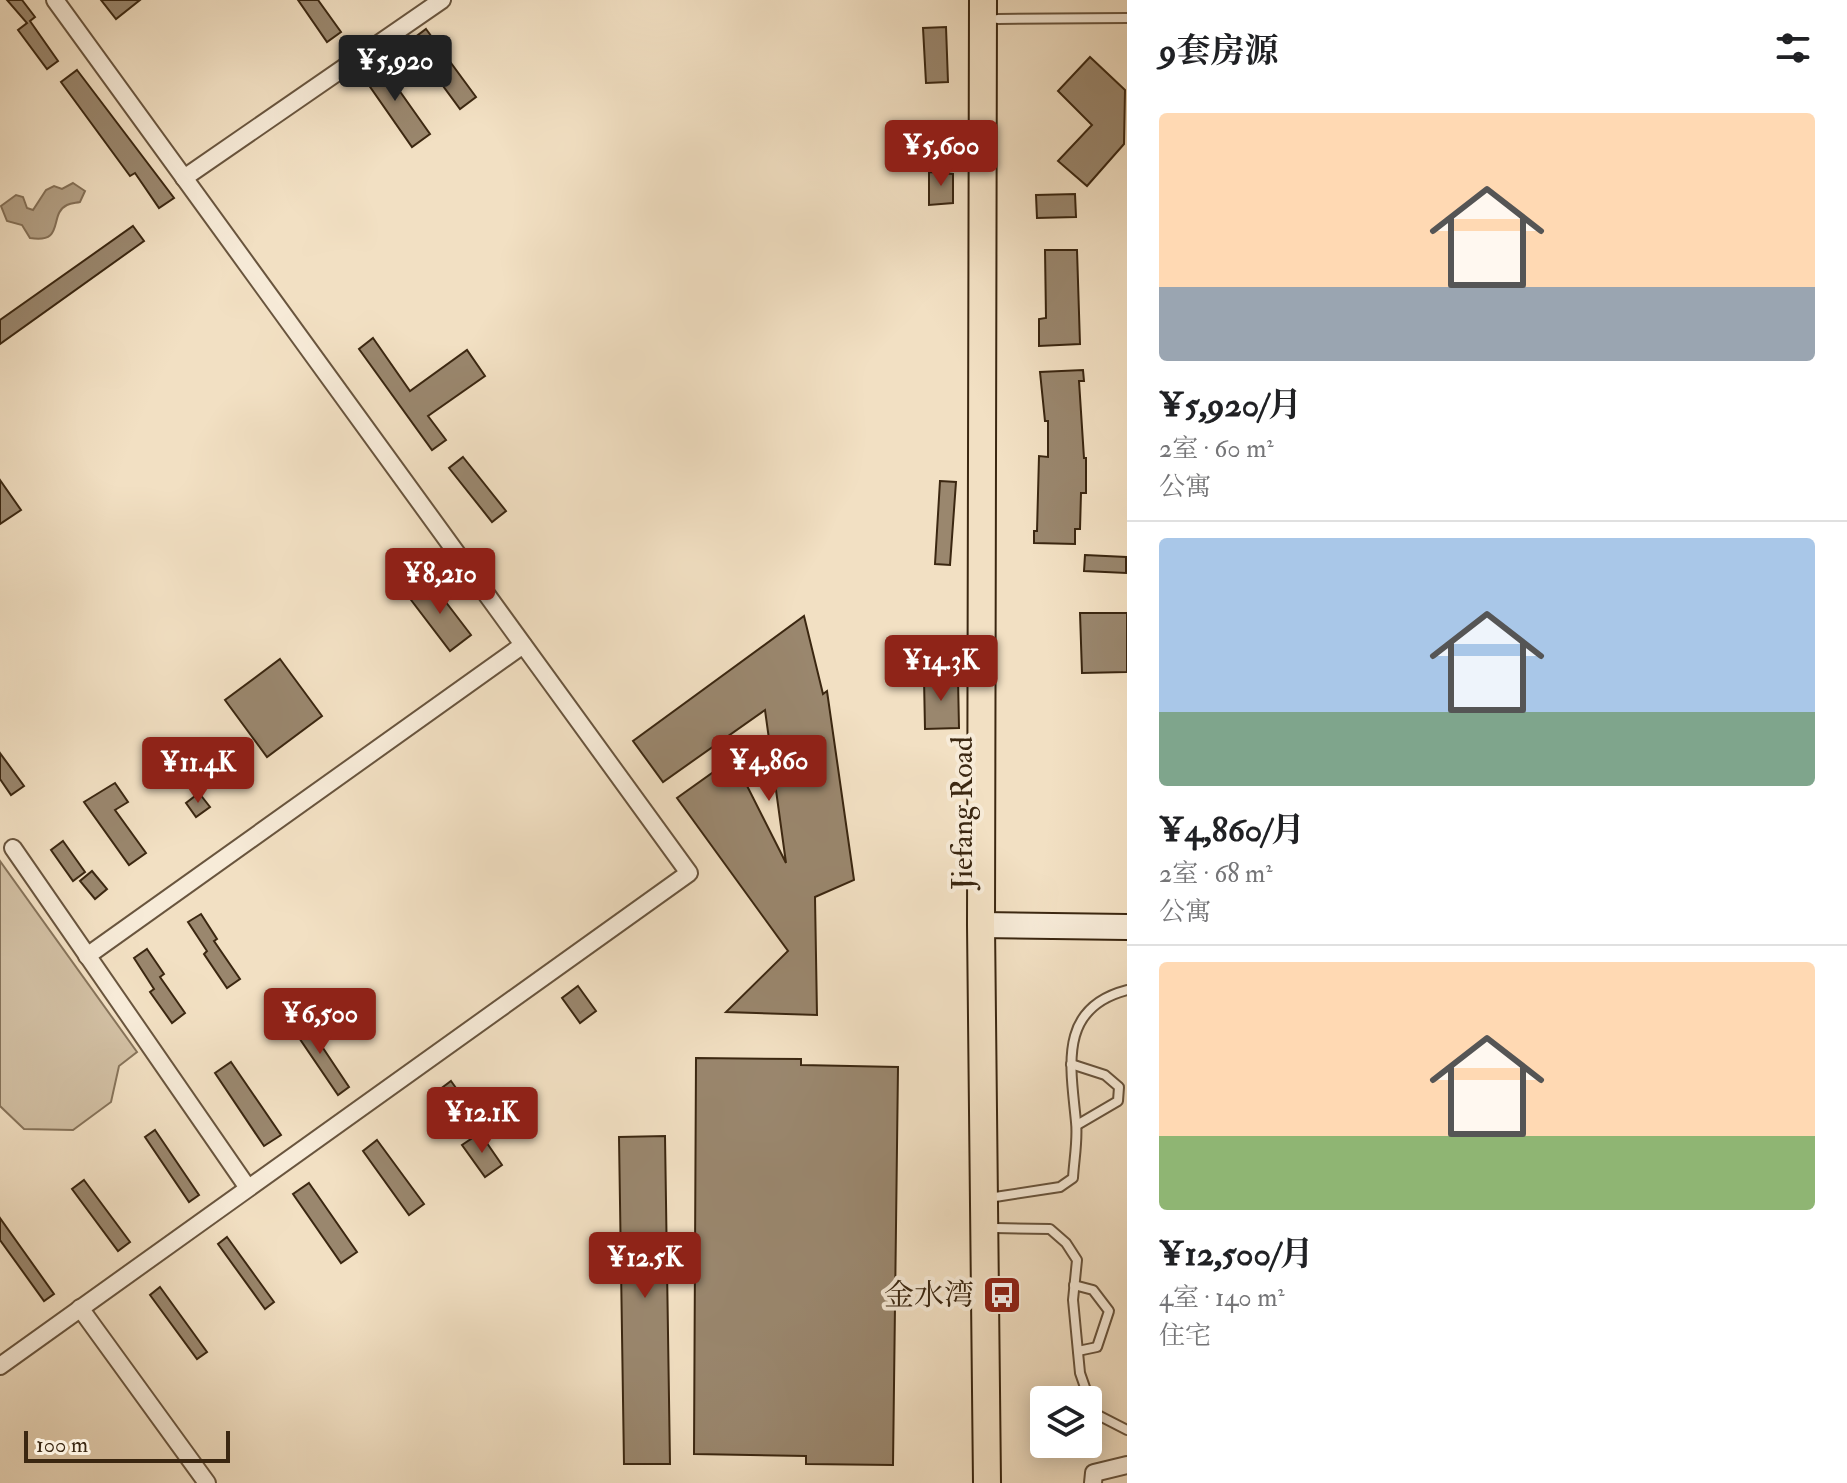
<!DOCTYPE html>
<html lang="zh">
<head>
<meta charset="utf-8">
<style>
	body { margin:0; font-family:"IM FELL Double Pica","Noto Serif SC",serif; background:#f6f6f6; color:#202124; height:100vh; display:flex; flex-direction:column; font-size:30px; white-space:nowrap }
	* { box-sizing:border-box; margin:0 }
	p { font-size:26px; color:#757577 }
	.icon { flex:none; width:44px; height:44px; fill:none; stroke:currentColor; stroke-width:2; stroke-linecap:round; stroke-linejoin:round }
	.map { position:relative; flex:1; overflow:hidden }
	.details { display:flex; flex-direction:column; background:#fff; width:720px }
	.details>* { flex:none }
	.controls { position:absolute; left:1030px; top:1386px; display:grid; gap:16px }
	.controls a { display:grid; place-items:center; width:72px; height:72px; border-radius:8px; background:#fff; box-shadow:0 4px 20px #0003; font-size:40px }
	.scale { position:absolute; left:24px; bottom:20px; width:206px; box-sizing:border-box; padding-left:8px; border:4px solid #3b2711; border-top:0; font-size:22px; line-height:28px; white-space:nowrap; color:#3b2711; -webkit-text-stroke:6px #f7ebd8; paint-order:stroke }
	.price { position:absolute; translate:-50% -68px; padding:0 18px; border-radius:8px; background:#8f2418; color:#fff; font-size:26px; line-height:52px; filter:drop-shadow(0 2px 4px #0008) }
	.price::after { content:''; position:absolute; left:50%; top:48px; width:24px; height:18px; margin-left:-12px; background:inherit; clip-path:polygon(0 0,100% 0,50% 100%) }
	.price.selected { background:#222; color:#fff }
	ul { padding:0; list-style:none }
	li { display:grid; align-content:center; gap:16px; height:424px; padding:0 32px }
	li+li { border-top:2px solid #e0e0e0 }
	li span { display:grid; place-items:center; height:248px; border-radius:8px; color:#555 }
	li>.icon { margin-inline-start:auto }
	span .icon { width:144px; height:144px; fill:#fffc; stroke-width:1 }
	li b { font-size:34px }
	h2 { display:flex; justify-content:space-between; align-items:center; height:96px; padding:0 32px; font-size:34px }
	main { display:flex; flex:1; min-height:0 }
	.map>svg:first-child { display:block }
	.green { fill:#d3c1a5; stroke:#87745b; stroke-width:2 }
	.water { fill:#b4a186; stroke:#847057; stroke-width:2 }
	.building { fill:#9a876e; stroke:#3b2711; stroke-width:2 }
	.lines { fill:none; stroke-linecap:round; stroke-linejoin:round }
	.lane-casing { stroke:#69553e; stroke-width:12 }
	.street-casing { stroke:#69553e; stroke-width:20 }
	.secondary-casing { stroke:#3b2711; stroke-width:28 }
	.primary-casing { stroke:#3b2711; stroke-width:30 }
	.lane { stroke:#f7ebd8; stroke-width:8 }
	.street { stroke:#f7ebd8; stroke-width:16 }
	.secondary { stroke:#f7ebd8; stroke-width:24 }
	.primary { stroke:#f2e0c3; stroke-width:26 }
	.labels { text-anchor:middle; dominant-baseline:central; stroke-width:8; stroke-linejoin:round; paint-order:stroke }
	.street-label { font-size:30px; fill:#3b2711; stroke:#f7ebd8 }
	.poi-label { font-size:30px; fill:#3b2711; stroke:#f7ebd8; text-anchor:end }
</style>
</head>
<body>
<main>
<div class="map">
<svg width="1127" height="1483" viewBox="0 0 1127 1483">
	<rect width="100%" height="100%" fill="#f2e0c3"/>
	<filter id="stains"><feTurbulence type="fractalNoise" baseFrequency=".0025" numOctaves="4"/><feColorMatrix values="0 0 0 0 .2 0 0 0 0 .09 0 0 0 0 .02 0 0 0 .5 -.17"/></filter>
	<radialGradient id="worn" r=".72"><stop offset=".6" stop-color="#630" stop-opacity="0"/><stop offset="1" stop-color="#630" stop-opacity=".3"/></radialGradient>
	<path class="green" d="M0,861L137,1052L119,1066L111,1102L73,1130L24,1129L0,1106Z"/>
	<path class="water" d="M73,183L85,191L80,202C76,203 71,203 67,205C48,214 66,244 30,238L22,225L7,221L1,206L16,195L23,197L27,208L33,210L46,190L54,186L62,189Z"/>
	<g class="building">
		<path d="M7,0H22L35,17L30,21L58,61L47,69L18,30L27,23Z"/>
		<path d="M101,0H140L116,19Z"/>
		<path d="M298,0H318L341,32L327,42Z"/>
		<path d="M946,27L948,82L926,83L923,28Z"/>
		<path d="M426,29L476,97L460,109L410,41Z"/>
		<path d="M1090,57L1125,90L1124,144L1087,186L1058,161L1092,125L1058,91Z"/>
		<path d="M377,59L430,134L412,147L359,71Z"/>
		<path d="M77,70L174,198L159,208L135,173L130,176L61,82Z"/>
		<path d="M929,172L953,174V203L929,205Z"/>
		<path d="M1075,194L1076,217L1037,218L1036,195Z"/>
		<path d="M133,226L144,241L0,344V320Z"/>
		<path d="M1045,250H1077L1080,344L1039,346V319L1046,318Z"/>
		<path d="M373,338L410,391L467,350L485,376L428,416L446,440L432,450L359,349Z"/>
		<path d="M1083,370L1084,381H1079L1084,458H1086V493H1081L1080,529H1075V544L1034,543V531H1037L1039,456L1048,457V421H1045L1040,372Z"/>
		<path d="M463,457L506,511L492,522L449,468Z"/>
		<path d="M0,480L21,510L0,524Z"/>
		<path d="M940,481L956,482L950,565L935,564Z"/>
		<path d="M1085,555L1126,557V573L1084,571Z"/>
		<path d="M429,580L471,635L450,651L408,596Z"/>
		<path d="M1080,613H1127V672L1082,673Z"/>
		<path d="M804,616L823,694L827,691L854,880L815,897L817,1015L726,1012L788,951L677,798L733,758L786,863L765,710L663,782L633,741Z"/>
		<path d="M280,659L322,716L267,757L225,700Z"/>
		<path d="M924,678H958L959,728L925,729Z"/>
		<path d="M0,753L24,786L11,795L0,779Z"/>
		<path d="M115,783L128,802L115,810L146,853L129,865L84,802Z"/>
		<path d="M199,793L210,807L196,817L186,803Z"/>
		<path d="M63,841L85,872L73,881L51,850Z"/>
		<path d="M92,871L107,889L95,899L80,881Z"/>
		<path d="M201,914L217,939L214,941L240,979L227,988L204,954L207,951L188,922Z"/>
		<path d="M147,949L164,974L160,977L185,1013L172,1023L150,992L154,989L134,958Z"/>
		<path d="M578,986L596,1011L580,1023L562,998Z"/>
		<path d="M303,1018L349,1087L338,1095L291,1026Z"/>
		<path d="M696,1058L801,1059V1065L898,1067L893,1465L806,1464V1456L694,1454Z"/>
		<path d="M231,1062L281,1135L264,1146L215,1073Z"/>
		<path d="M451,1081L478,1119L465,1128L439,1090Z"/>
		<path d="M155,1130L199,1195L189,1202L145,1137Z"/>
		<path d="M480,1133L502,1165L485,1177L462,1145Z"/>
		<path d="M665,1136L670,1464H624L619,1137Z"/>
		<path d="M377,1140L424,1204L409,1215L363,1151Z"/>
		<path d="M84,1180L130,1242L118,1251L72,1189Z"/>
		<path d="M309,1183L357,1252L341,1263L293,1194Z"/>
		<path d="M0,1218L54,1294L44,1301L0,1240Z"/>
		<path d="M227,1237L274,1302L265,1309L218,1244Z"/>
		<path d="M160,1287L207,1352L197,1359L150,1295Z"/>
	</g>
	<g class="lines">
		<g class="lane-casing">
			<g id="lane">
				<path d="M998,19L1127,18"/>
				<path d="M1071,1064L1105,1075L1119,1087L1118,1101L1077,1125"/>
				<path d="M995,1197L1060,1187L1073,1178C1074,1160 1078,1140 1076,1122C1071,1068 1057,1008 1127,990"/>
				<path d="M995,1228L1050,1229L1066,1243L1077,1260L1073,1300L1080,1373L1094,1413L1127,1430"/>
				<path d="M1074,1285L1093,1290L1109,1311L1097,1347L1078,1351"/>
			</g>
		</g>
		<g class="street-casing">
			<g id="street">
				<path d="M184,178L442,0"/>
				<path d="M13,848L248,1188"/>
				<path d="M87,956L523,645"/>
				<path d="M80,1308L207,1483"/>
				<path d="M0,1366L689,873L55,0"/>
				<path d="M1093,1483L1094,1473L1127,1465"/>
			</g>
		</g>
		<g class="secondary-casing">
			<path id="secondary" d="M981,925L1127,927"/>
		</g>
		<g class="primary-casing">
			<path id="primary" d="M983,0L981,925L987,1483"/>
		</g>
		<use href="#lane" class="lane"/>
		<use href="#street" class="street"/>
		<use href="#secondary" class="secondary"/>
		<use href="#primary" class="primary"/>
	</g>
	<defs>
		<g id="bus-square" transform="scale(2)"><rect x="-9" y="-9" width="18" height="18" rx="4" fill="#8f2418" stroke="#f7ebd8"/><path d="M-5-6H5V4H4V6H2V4H-2V6H-4V4H-5ZM-3.5-4V0h7V-4ZM-3.5 1.2v1.5H-2V1.2ZM2 1.2v1.5H3.5V1.2Z" fill="#fff"/></g>
	</defs>
	<g fill-rule="evenodd">
		<use href="#bus-square" x="1002" y="1295"/>
	</g>
	<g class="labels">
		<g class="street-label">
			<text transform="translate(962 813) rotate(-90)">Jiefang Road</text>
		</g>
		<g class="poi-label">
			<text x="974" y="1295">金水湾</text>
		</g>
	</g>
	<rect width="100%" height="100%" filter="url(#stains)"/>
	<rect width="100%" height="100%" fill="url(#worn)"/>
</svg>
<div class="controls">
<a><svg class="icon" aria-label="layers" viewBox="0 0 24 24"><path d="M12 4l9 5-9 5-9-5zM3 14l9 5 9-5"/></svg></a>
</div>
<div class="scale">100 m</div>
<b class="price selected" style="left:395px;top:103px">¥5,920</b>
<b class="price" style="left:941px;top:188px">¥5,600</b>
<b class="price" style="left:440px;top:616px">¥8,210</b>
<b class="price" style="left:941px;top:703px">¥14.3K</b>
<b class="price" style="left:769px;top:803px">¥4,860</b>
<b class="price" style="left:198px;top:805px">¥11.4K</b>
<b class="price" style="left:320px;top:1056px">¥6,500</b>
<b class="price" style="left:482px;top:1155px">¥12.1K</b>
<b class="price" style="left:645px;top:1300px">¥12.5K</b>
</div>
<section class="details">
<h2>9套房源<svg class="icon" aria-label="filters" viewBox="0 0 24 24"><path d="M4 7h16M4 17h16"/><circle cx="9" cy="7" r="2"/><circle cx="15" cy="17" r="2"/></svg></h2>
<ul>
<li><span style="background:linear-gradient(#ffd9b3 70%,#9aa5b1 0)"><svg class="icon" aria-label="home" viewBox="0 0 24 24"><path d="M3 11l9-7 9 7M6 9v11h12V9"/></svg></span><div><b>¥5,920/月</b><p>2室 · 60 m²</p><p>公寓</p></div></li>
<li><span style="background:linear-gradient(#a9c7e8 70%,#7fa58c 0)"><svg class="icon" aria-label="home" viewBox="0 0 24 24"><path d="M3 11l9-7 9 7M6 9v11h12V9"/></svg></span><div><b>¥4,860/月</b><p>2室 · 68 m²</p><p>公寓</p></div></li>
<li><span style="background:linear-gradient(#ffd9b3 70%,#8fb573 0)"><svg class="icon" aria-label="home" viewBox="0 0 24 24"><path d="M3 11l9-7 9 7M6 9v11h12V9"/></svg></span><div><b>¥12,500/月</b><p>4室 · 140 m²</p><p>住宅</p></div></li>
</ul>
</section>
</main>
</body>
</html>
